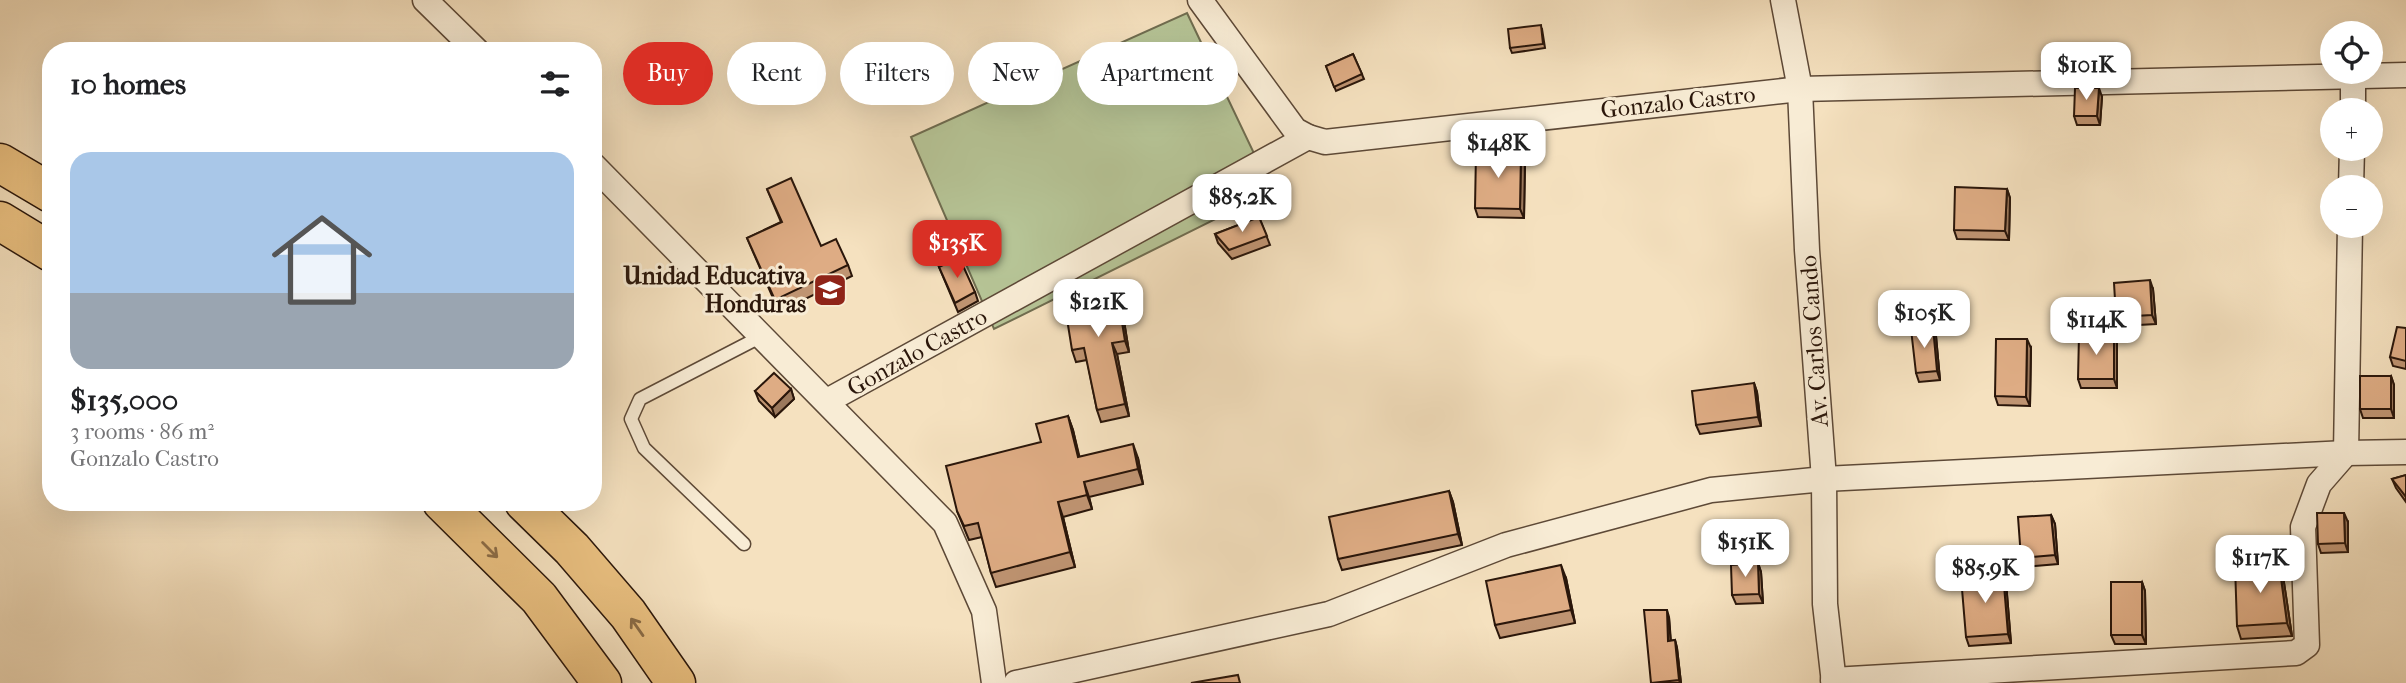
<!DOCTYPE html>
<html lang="en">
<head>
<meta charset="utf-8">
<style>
	body { margin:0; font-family:"IM FELL French Canon",serif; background:#f6f6f6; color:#202124; height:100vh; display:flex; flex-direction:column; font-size:26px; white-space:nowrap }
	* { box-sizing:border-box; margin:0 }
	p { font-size:23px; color:#757577 }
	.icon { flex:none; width:38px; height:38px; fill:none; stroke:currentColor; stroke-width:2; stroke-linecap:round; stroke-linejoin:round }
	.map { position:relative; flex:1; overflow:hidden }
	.details { position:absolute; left:42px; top:42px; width:560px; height:469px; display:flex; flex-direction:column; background:#fff; border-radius:28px; box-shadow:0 7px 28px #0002 }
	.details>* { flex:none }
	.banner { position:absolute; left:623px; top:42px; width:665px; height:63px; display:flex; gap:14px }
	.controls { position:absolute; left:2320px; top:21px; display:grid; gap:14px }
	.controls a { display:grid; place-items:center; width:63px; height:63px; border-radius:50%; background:#fff; box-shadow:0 7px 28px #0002; font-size:35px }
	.price { position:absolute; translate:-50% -60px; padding:0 16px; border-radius:14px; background:#fff; color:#222; font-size:23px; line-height:46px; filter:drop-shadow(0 2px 4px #0008) }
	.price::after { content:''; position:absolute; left:50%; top:42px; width:21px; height:16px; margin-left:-10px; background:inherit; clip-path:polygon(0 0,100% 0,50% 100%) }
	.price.active { background:#d93025; color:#fff }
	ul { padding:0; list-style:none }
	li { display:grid; align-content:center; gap:14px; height:371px; padding:0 28px }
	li+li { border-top:2px solid #e0e0e0 }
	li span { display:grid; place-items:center; height:217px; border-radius:21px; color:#555 }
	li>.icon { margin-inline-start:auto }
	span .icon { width:126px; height:126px; fill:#fffc; stroke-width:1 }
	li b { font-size:30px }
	h2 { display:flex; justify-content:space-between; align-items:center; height:84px; padding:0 28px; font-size:30px }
	.tag { padding:0 24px; border-radius:32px; background:#fff; box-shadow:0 7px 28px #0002; font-size:24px; line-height:63px }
	.tag.active { background:#d93025; color:#fff }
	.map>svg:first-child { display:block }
	.green { fill:#b6c496; stroke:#706d50; stroke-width:2 }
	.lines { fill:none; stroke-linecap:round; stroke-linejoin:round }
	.lane-casing { stroke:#5d4937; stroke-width:15 }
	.street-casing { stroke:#5d4937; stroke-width:27 }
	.highway-casing { stroke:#2a160a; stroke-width:41 }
	.lane { stroke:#f8ecd5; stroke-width:12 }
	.street { stroke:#f8ecd5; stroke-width:24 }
	.highway { stroke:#eac080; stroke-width:38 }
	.wall { fill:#bf9472; stroke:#2a160a; stroke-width:2 }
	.shaded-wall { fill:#9b785c; stroke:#2a160a; stroke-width:2 }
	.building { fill:#deac84; stroke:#2a160a; stroke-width:2 }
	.oneway { stroke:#8a6b45 }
	.labels { text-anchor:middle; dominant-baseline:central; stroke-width:6; stroke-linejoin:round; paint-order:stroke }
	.street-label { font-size:24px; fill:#2a160a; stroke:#f8ecd5 }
	.poi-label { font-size:24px; font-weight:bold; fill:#2a160a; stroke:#f8ecd5; text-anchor:end }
</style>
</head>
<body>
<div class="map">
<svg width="2406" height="683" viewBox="0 0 2406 683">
	<rect width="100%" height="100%" fill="#f5e1bf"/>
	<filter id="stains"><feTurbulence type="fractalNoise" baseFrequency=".00286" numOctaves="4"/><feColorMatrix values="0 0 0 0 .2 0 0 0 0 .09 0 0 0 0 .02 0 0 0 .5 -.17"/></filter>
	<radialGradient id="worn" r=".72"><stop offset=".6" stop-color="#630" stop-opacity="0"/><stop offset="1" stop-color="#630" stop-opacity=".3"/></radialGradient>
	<path class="green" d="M1187,13L1272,191L994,329L911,137Z"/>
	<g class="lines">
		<g class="lane-casing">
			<path id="lane" d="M744,544L644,448L631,419L640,399L760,337"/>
		</g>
		<g class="street-casing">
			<g id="street">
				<path d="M425,0L477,51"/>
				<path d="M1200,0L1295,130L1308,137"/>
				<path d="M1783,0L1800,89L1807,250L1824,479L1825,604L1834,683"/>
				<path d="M2353,110V77"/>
				<path d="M593,165L945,523L984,611L994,683"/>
				<path d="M2351,187L2352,149"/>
				<path d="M827,401L1308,137L1325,142L1800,89L2406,75"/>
				<path d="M1833,680L2296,653L2307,645L2303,527L2319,484L2346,453L2350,226"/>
				<path d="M1016,683L1329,614L1506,545L1711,490L1824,479L2346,453L2406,452"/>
			</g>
		</g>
		<g class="highway-casing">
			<g id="highway">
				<path d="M0,163L51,193"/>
				<path d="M0,221L51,252"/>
				<path d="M442,502L539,598L602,683"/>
				<path d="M524,502L572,549L628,614L676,683"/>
			</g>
		</g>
		<use href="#lane" class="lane"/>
		<use href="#street" class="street"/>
		<use href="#highway" class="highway"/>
	</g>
	<g class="wall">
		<path d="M1542,29L1545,48L1512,53L1510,48Z"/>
		<path d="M1353,54L1364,79L1336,91L1326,66Z"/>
		<path d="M2102,97L2100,125H2077L2074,116Z"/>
		<path d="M1525,161L1524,218L1478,217L1475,208Z"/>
		<path d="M767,189L821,246L848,265L852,276L779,312L747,238L781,222Z"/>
		<path d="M2007,189L2010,198L2009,240L1957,239L1954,230Z"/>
		<path d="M1259,217L1270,245L1232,259L1218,243L1215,234Z"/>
		<path d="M939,267L975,292L978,301L958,312Z"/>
		<path d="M2153,289L2156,324L2120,326L2116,317Z"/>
		<path d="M1120,296L1129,352L1117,354L1129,416L1101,422L1097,410L1087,360L1076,362L1072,350Z"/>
		<path d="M1933,327L1936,336L1940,380L1919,382L1916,373Z"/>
		<path d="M2406,328V369L2393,366L2390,357Z"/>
		<path d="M2114,335L2117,344V388H2081L2078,379Z"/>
		<path d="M2031,348L2030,406L1998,405L1995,396Z"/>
		<path d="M2391,376L2394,385V418H2363L2360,409Z"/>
		<path d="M1754,383L1757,392L1761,426L1700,434L1696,425Z"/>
		<path d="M791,389L794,399L775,417L759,401L755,391Z"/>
		<path d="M1068,416L1073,430L1079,457L1138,458L1143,484L1089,497L1092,509L1063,517L1075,567L996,587L991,573L982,537L969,540L957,511L1041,442Z"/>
		<path d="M2406,475V502L2396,488L2392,479Z"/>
		<path d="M1449,491L1453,502L1462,545L1342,570L1338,559Z"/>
		<path d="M2051,515L2055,524L2058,564L2024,567L2021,558Z"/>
		<path d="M2348,522V552L2321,553L2318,544Z"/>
		<path d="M1758,563L1761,572L1763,603L1736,604L1732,595Z"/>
		<path d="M2279,563L2283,576L2292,636L2241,639L2237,626Z"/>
		<path d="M2003,573L2006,582L2011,643L1969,646L1966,637Z"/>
		<path d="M1566,578L1575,623L1500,638L1495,625Z"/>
		<path d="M2142,582L2145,591L2146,644H2115L2111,635Z"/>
		<path d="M1669,617L1671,641L1675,640L1677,648L1681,683H1651Z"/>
	</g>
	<g class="shaded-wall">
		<path d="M2099,88L2102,97L2100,125L2097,116Z"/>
		<path d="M1521,152L1525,161L1524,218L1520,209Z"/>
		<path d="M2007,189L2010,198L2009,240L2005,231Z"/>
		<path d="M2150,280L2153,289L2156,324L2152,315Z"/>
		<path d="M1116,285L1120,296L1129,352L1125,341Z"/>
		<path d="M1933,327L1936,336L1940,380L1937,371Z"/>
		<path d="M2114,335L2117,344V388L2114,379Z"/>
		<path d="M2027,339L2031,348L2030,406L2026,397Z"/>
		<path d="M1112,343L1117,354L1129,416L1125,404Z"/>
		<path d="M2391,376L2394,385V418L2391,409Z"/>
		<path d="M1754,383L1757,392L1761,426L1758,417Z"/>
		<path d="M791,389L794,399L775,417L772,408Z"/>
		<path d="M1068,416L1073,430L1083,471L1078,457Z"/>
		<path d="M1133,444L1138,458L1143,484L1138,469Z"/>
		<path d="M1084,482L1089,497L1092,509L1087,495Z"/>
		<path d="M1449,491L1453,502L1462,545L1458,534Z"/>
		<path d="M1058,502L1063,517L1075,567L1070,552Z"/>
		<path d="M2344,513L2348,522V552L2345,543Z"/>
		<path d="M2051,515L2055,524L2058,564L2055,555Z"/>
		<path d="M1758,563L1761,572L1763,603L1759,594Z"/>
		<path d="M2279,563L2283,576L2292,636L2287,623Z"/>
		<path d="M1561,565L1566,578L1575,623L1571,610Z"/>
		<path d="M2003,573L2006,582L2011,643L2008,634Z"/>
		<path d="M2142,582L2145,591L2146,644L2142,635Z"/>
		<path d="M1667,610L1669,617L1671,649L1668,641Z"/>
		<path d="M1675,640L1677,648L1681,683H1680L1679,680Z"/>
	</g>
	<g class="building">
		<path d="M1541,25L1543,44L1510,48L1508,29Z"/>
		<path d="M1353,54L1362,74L1334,87L1326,66Z"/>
		<path d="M2075,88H2099L2097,116H2074Z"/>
		<path d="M1476,152H1521L1520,209L1475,208Z"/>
		<path d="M791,178L821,246L836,239L848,265L775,300L747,238L782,222L767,189Z"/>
		<path d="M1955,187L2007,189L2005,231L1954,230Z"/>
		<path d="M1259,217L1267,236L1229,250L1215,234Z"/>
		<path d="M959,257L975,292L955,303L939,267Z"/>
		<path d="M2150,280L2152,315L2116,317L2114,283Z"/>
		<path d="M1116,285L1125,341L1112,343L1125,404L1097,410L1084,348L1072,350L1063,294Z"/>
		<path d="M1933,327L1937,371L1916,373L1911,329Z"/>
		<path d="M2397,327L2406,328V361L2390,357Z"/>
		<path d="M2079,335H2114V379H2078Z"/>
		<path d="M1996,339H2027L2026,397L1995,396Z"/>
		<path d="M774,373L791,389L772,408L755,391Z"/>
		<rect x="2360" y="376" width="31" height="33"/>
		<path d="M1754,383L1758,417L1696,425L1692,391Z"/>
		<path d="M1068,416L1078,457L1133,444L1138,469L1084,482L1087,495L1058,502L1070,552L991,573L978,523L964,526L957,511L946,466L1041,442L1036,424Z"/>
		<path d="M2406,475V497L2392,479Z"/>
		<path d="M1449,491L1458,534L1338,559L1329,517Z"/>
		<path d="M2317,513H2344L2345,543L2318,544Z"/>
		<path d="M2051,515L2055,555L2021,558L2018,517Z"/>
		<path d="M1758,563L1759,594L1732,595L1731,565Z"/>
		<path d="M2279,563L2287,623L2237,626L2235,565Z"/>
		<path d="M1561,565L1571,610L1495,625L1486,581Z"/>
		<path d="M2003,573L2008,634L1966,637L1961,577Z"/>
		<rect x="2111" y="582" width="31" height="53"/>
		<path d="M1644,610H1667L1668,641L1675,640L1679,680L1651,683Z"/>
		<path d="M1238,675L1240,683H1191Z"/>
	</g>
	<defs><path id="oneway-shaft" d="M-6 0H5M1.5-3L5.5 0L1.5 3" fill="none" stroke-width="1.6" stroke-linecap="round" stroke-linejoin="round" transform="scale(1.75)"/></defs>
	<g class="oneway">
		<use href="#oneway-shaft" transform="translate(490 550) rotate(45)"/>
		<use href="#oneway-shaft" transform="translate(637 627) rotate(-125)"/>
	</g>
	<defs>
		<g id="school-square" transform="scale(1.75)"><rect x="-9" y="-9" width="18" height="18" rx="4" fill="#8f2418" stroke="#f8ecd5"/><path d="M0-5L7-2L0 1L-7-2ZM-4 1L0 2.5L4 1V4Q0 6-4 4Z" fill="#fff"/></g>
	</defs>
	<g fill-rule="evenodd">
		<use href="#school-square" x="830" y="290"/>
	</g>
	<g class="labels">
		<g class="street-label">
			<text transform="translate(1678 102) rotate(-6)">Gonzalo Castro</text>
			<text transform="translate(1814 341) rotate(-94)">Av. Carlos Cando</text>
			<text transform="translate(917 352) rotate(-29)">Gonzalo Castro</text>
		</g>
		<g class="poi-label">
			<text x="806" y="276">Unidad Educativa<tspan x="806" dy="28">Honduras</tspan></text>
		</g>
	</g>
	<rect width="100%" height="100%" filter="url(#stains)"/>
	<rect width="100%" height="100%" fill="url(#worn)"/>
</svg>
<div class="controls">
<a><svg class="icon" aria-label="locate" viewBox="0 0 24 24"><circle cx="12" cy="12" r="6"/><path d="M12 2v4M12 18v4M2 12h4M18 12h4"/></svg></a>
<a>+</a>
<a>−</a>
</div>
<b class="price" style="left:2086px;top:102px">$101K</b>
<b class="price" style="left:1498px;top:180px">$148K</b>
<b class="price" style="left:1242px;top:234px">$85.2K</b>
<b class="price active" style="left:957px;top:280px">$135K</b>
<b class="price" style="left:1098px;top:339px">$121K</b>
<b class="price" style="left:1924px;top:350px">$105K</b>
<b class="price" style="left:2096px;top:357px">$114K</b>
<b class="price" style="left:1745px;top:579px">$151K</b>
<b class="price" style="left:2260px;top:595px">$117K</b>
<b class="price" style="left:1985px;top:605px">$85.9K</b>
<div class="banner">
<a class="tag active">Buy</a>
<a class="tag">Rent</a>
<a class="tag">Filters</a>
<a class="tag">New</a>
<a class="tag">Apartment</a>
</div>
<section class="details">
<h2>10 homes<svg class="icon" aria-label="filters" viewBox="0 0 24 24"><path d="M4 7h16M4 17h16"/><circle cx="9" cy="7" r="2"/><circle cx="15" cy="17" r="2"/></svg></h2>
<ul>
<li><span style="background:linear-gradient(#a9c7e8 65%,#9aa5b1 0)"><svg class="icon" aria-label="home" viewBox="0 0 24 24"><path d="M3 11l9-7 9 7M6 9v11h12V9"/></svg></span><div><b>$135,000</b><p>3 rooms · 86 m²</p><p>Gonzalo Castro</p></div></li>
</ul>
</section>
</div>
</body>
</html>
